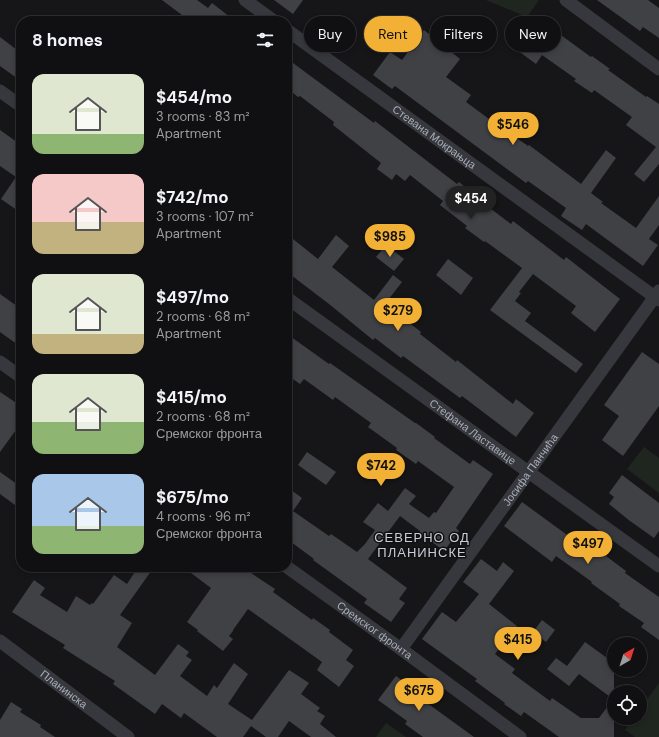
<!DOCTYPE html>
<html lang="en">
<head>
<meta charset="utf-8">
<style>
	body { margin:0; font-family:"DM Sans",sans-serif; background:#19191b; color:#f1f3f6; height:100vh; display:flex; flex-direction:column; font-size:15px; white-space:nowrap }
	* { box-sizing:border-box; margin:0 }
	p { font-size:13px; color:#9c9d9f }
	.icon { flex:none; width:22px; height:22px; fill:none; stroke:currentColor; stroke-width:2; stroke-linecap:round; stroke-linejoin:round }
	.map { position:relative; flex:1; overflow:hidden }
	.panel { position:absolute; left:16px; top:16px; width:276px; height:556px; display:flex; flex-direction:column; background:#101012; border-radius:16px; box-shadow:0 2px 6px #0003,0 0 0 1px #303032 }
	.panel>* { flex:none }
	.top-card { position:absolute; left:304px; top:16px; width:295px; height:36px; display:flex; gap:8px }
	.needle { width:26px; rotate:39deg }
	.fabs { position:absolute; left:607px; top:637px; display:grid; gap:8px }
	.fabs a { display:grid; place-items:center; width:40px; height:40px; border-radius:50%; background:#101012; box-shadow:0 2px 6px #0003,0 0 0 1px #303032; font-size:20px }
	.price { position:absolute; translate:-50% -34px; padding:0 9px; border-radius:14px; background:#f2b134; color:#111; font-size:13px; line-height:26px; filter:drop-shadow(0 1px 2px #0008) }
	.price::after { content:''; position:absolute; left:50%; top:24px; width:12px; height:9px; margin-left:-6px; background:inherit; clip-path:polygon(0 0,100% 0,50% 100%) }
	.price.on { background:#222; color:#fff }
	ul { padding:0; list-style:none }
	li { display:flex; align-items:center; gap:12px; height:100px; padding:0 16px }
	li span { display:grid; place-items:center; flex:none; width:112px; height:80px; border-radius:12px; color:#555 }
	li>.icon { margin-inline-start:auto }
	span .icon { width:48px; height:48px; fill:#fffc; stroke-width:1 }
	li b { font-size:17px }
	h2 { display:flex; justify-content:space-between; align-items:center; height:48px; padding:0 16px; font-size:17px }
	.tag { padding:0 14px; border-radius:18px; background:#101012; box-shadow:0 2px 6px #0003,0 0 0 1px #303032; font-size:14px; line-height:36px }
	.tag.on { background:#f2b134; color:#111 }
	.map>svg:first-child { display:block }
	.green { fill:#1e261f }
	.building { fill:#404145 }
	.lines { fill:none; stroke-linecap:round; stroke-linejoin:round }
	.street { stroke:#37383d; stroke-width:13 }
	.labels { text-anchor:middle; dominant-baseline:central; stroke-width:3; stroke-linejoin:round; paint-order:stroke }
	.street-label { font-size:11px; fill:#a8adb8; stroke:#111113 }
	.quarter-label { font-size:13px; letter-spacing:1px; fill:#c9ccd4; stroke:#111113 }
</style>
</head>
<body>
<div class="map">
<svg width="659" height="737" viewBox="0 0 659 737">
	<rect width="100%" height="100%" fill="#161618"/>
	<g class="green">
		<path d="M486,0H539L527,17Z"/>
		<path d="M644,447L659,458V493L627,469Z"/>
		<path d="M659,683V737H635L625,730L634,718H640V709Z"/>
		<path d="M386,723L406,737H376Z"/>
	</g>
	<g class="building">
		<path d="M162,0H197L208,8L212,3L235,21H190Z"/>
		<path d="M274,0H303L293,14Z"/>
		<path d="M597,0H648L659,8V38L643,27L640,31Z"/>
		<path d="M536,17L591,57L592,56L610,69L608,70L646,97L647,96L659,104V164L644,182L634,174L656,147L626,125L632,117L594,90L592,93L574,81L576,79L542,55L536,64L513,47Z"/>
		<path d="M424,30L460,59L446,77L471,95L466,102L500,127V126L528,146L529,145L581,184L606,150L616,158L591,193L603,202L601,203L636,228L659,196V225L649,239L658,245L643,266L586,224L582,230L561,216L566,208L528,181L526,183L395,86L392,89L373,75L390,52L402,60Z"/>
		<path d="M0,37L21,53V81L0,66Z"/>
		<path d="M293,63L374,123L375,121L457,184L459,182L479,198L478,199L511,224L513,221L564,260L566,257L620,299L595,332L571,313L576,306L533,274L519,292L521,293L515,301L531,313L525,321L583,364L576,373L490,310L522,268L485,241L484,242L465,228L467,226L440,205L443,201L410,175L405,181L396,174L392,180L377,169L381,163L333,125L334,122L300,96L298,97L287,88V72Z"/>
		<path d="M0,130L21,145V213L1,199L16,177L0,166Z"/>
		<path d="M336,235L349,246L332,267L374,300L393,275L402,282L381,309L399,323L403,318L421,332L420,334L456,362L457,360L513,404L516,399L534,413L516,437L462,396L460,398L403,356L401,358L375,338L373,340L329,304L287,272V246L293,239L318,259Z"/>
		<path d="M386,245L404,259L394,271L376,257Z"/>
		<path d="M448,259L473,278L461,295L436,275Z"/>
		<path d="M0,294L21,309V347L0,332Z"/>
		<path d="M287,334L329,364L330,363L415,423H416L435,437L434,438L470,464L473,460L493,474L456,528L459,531L444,551L419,532L420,531L400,516L368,559L407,588L399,599L405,603L391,622L364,603L367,599L313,560L314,559L287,539V487L302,498L293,511L329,536L331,534L357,552L365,544L375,530L363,522L378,503L388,511L405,488L416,496L409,504L429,518L434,512L436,513L454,487L418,461L416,464L396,450L397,448L368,427L371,423L335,397L333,400L304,379L300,384L287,375Z"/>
		<path d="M642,352L659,364V406L623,456L602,440L619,416L604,405Z"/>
		<path d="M0,392L21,406V423L0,452Z"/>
		<path d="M307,452L336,472L326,485L298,465Z"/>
		<path d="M0,472L21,487V497L15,505L0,494Z"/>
		<path d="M622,475L659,503V531L654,538L630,521L609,504L614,497L609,493Z"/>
		<path d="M522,502L574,540L578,535L626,571L625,573L659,597V640L641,627L644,623L619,606L620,604L591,583L592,582L556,556L552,562L504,526Z"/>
		<path d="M481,559L497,571L503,562L514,571L489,604L517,626L495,654L515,669L512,673L550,701L552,698L581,718H599L613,699L579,674L569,686L547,669L556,658L567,666L585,642L614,663V737H559L524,712L521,716L504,704L505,703L475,681L477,679L422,639L442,612L456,622L479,594L463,582Z"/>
		<path d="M138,567H154L120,615L132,623L117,647L155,675L178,644L189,652L186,656L192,660L180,676L207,696L214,685L217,688L234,663L248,674L228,704L252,720L289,670L309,683L301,694L320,708L317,711L325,716L320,724L336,737H311L289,721L278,737H266L251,726L243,737H217L184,713L181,718L162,704L155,714L113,684L115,681L63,648L65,645L12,612L34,580L45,588L40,595L67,612L76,596L90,605L92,603L93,604L114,575L127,584Z"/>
		<path d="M183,567H242L275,589L273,592L312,620L313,618L330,630L329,632L353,650L346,660L354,666L339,687L317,670L322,662L248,609L233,630V631L229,636L233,639L223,651L197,631L198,630L187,622L211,588Z"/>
		<path d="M542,620L555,630L546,642L533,632Z"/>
		<path d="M396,676L414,689L412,692L474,737H423L405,724L407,721L378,700Z"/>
		<path d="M11,702L22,709L20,712L41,725L40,727L55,737H0V720Z"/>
	</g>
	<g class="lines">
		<g class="street">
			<path d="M245,0L274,21"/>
			<path d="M566,0L659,69"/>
			<path id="s1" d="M287,30L659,300"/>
			<path d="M0,91L21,106"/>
			<path id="s2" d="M287,298L659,566"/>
			<path d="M0,362L21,377"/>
			<path id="s3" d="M287,567L401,649L520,737"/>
			<path id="s4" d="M0,641L128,737"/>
			<path id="s5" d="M401,649L659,291"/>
		</g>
	</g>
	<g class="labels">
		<g class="street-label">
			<text stroke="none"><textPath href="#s1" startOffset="182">Стевана Мокрањца</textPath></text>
			<text stroke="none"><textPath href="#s2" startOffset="229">Стефана Ластавице</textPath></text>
			<text stroke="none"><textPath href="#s5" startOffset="221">Јосифа Панчића</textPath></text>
			<text stroke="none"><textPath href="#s3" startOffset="108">Сремског фронта</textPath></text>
			<text stroke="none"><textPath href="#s4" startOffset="80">Планинска</textPath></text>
		</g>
		<g class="quarter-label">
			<text x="422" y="537">СЕВЕРНО ОД<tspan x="422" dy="15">ПЛАНИНСКЕ</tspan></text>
		</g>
	</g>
</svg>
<div class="fabs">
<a><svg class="needle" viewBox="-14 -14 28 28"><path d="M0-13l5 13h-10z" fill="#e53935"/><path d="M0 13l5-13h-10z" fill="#9c9d9f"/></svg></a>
<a><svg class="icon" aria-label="locate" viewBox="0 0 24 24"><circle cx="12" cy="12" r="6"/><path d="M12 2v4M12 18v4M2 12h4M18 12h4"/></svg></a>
</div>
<b class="price" style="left:513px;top:146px">$546</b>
<b class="price on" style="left:471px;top:220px">$454</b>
<b class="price" style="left:390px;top:258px">$985</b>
<b class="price" style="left:398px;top:332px">$279</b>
<b class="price" style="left:381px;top:487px">$742</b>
<b class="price" style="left:588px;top:565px">$497</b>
<b class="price" style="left:518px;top:661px">$415</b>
<b class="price" style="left:419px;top:712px">$675</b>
<div class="top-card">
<a class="tag">Buy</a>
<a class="tag on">Rent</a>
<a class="tag">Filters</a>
<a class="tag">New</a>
</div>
<section class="panel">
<h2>8 homes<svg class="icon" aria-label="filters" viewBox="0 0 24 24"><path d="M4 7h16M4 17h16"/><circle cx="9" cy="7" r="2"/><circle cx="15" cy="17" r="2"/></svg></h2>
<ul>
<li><span style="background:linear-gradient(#dfe7d0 75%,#8fb573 0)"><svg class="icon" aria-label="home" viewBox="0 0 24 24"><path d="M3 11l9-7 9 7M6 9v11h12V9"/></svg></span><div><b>$454/mo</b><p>3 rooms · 83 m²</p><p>Apartment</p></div></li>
<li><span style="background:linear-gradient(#f6c9c9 60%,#c2b280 0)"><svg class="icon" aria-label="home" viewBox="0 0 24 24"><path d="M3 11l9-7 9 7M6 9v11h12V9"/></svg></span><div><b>$742/mo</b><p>3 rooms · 107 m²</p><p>Apartment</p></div></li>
<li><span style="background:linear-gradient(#dfe7d0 75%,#c2b280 0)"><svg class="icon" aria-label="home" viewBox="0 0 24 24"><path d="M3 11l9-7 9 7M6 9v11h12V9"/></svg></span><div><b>$497/mo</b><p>2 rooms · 68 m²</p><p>Apartment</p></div></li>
<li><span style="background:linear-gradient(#dfe7d0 60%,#8fb573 0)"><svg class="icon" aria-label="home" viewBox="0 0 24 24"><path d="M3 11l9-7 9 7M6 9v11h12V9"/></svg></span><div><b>$415/mo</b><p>2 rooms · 68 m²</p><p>Сремског фронта</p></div></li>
<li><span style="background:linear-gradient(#a9c7e8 65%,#8fb573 0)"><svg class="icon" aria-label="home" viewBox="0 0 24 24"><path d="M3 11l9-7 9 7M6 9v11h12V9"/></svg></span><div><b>$675/mo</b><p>4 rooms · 96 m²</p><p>Сремског фронта</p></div></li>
</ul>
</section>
</div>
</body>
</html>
